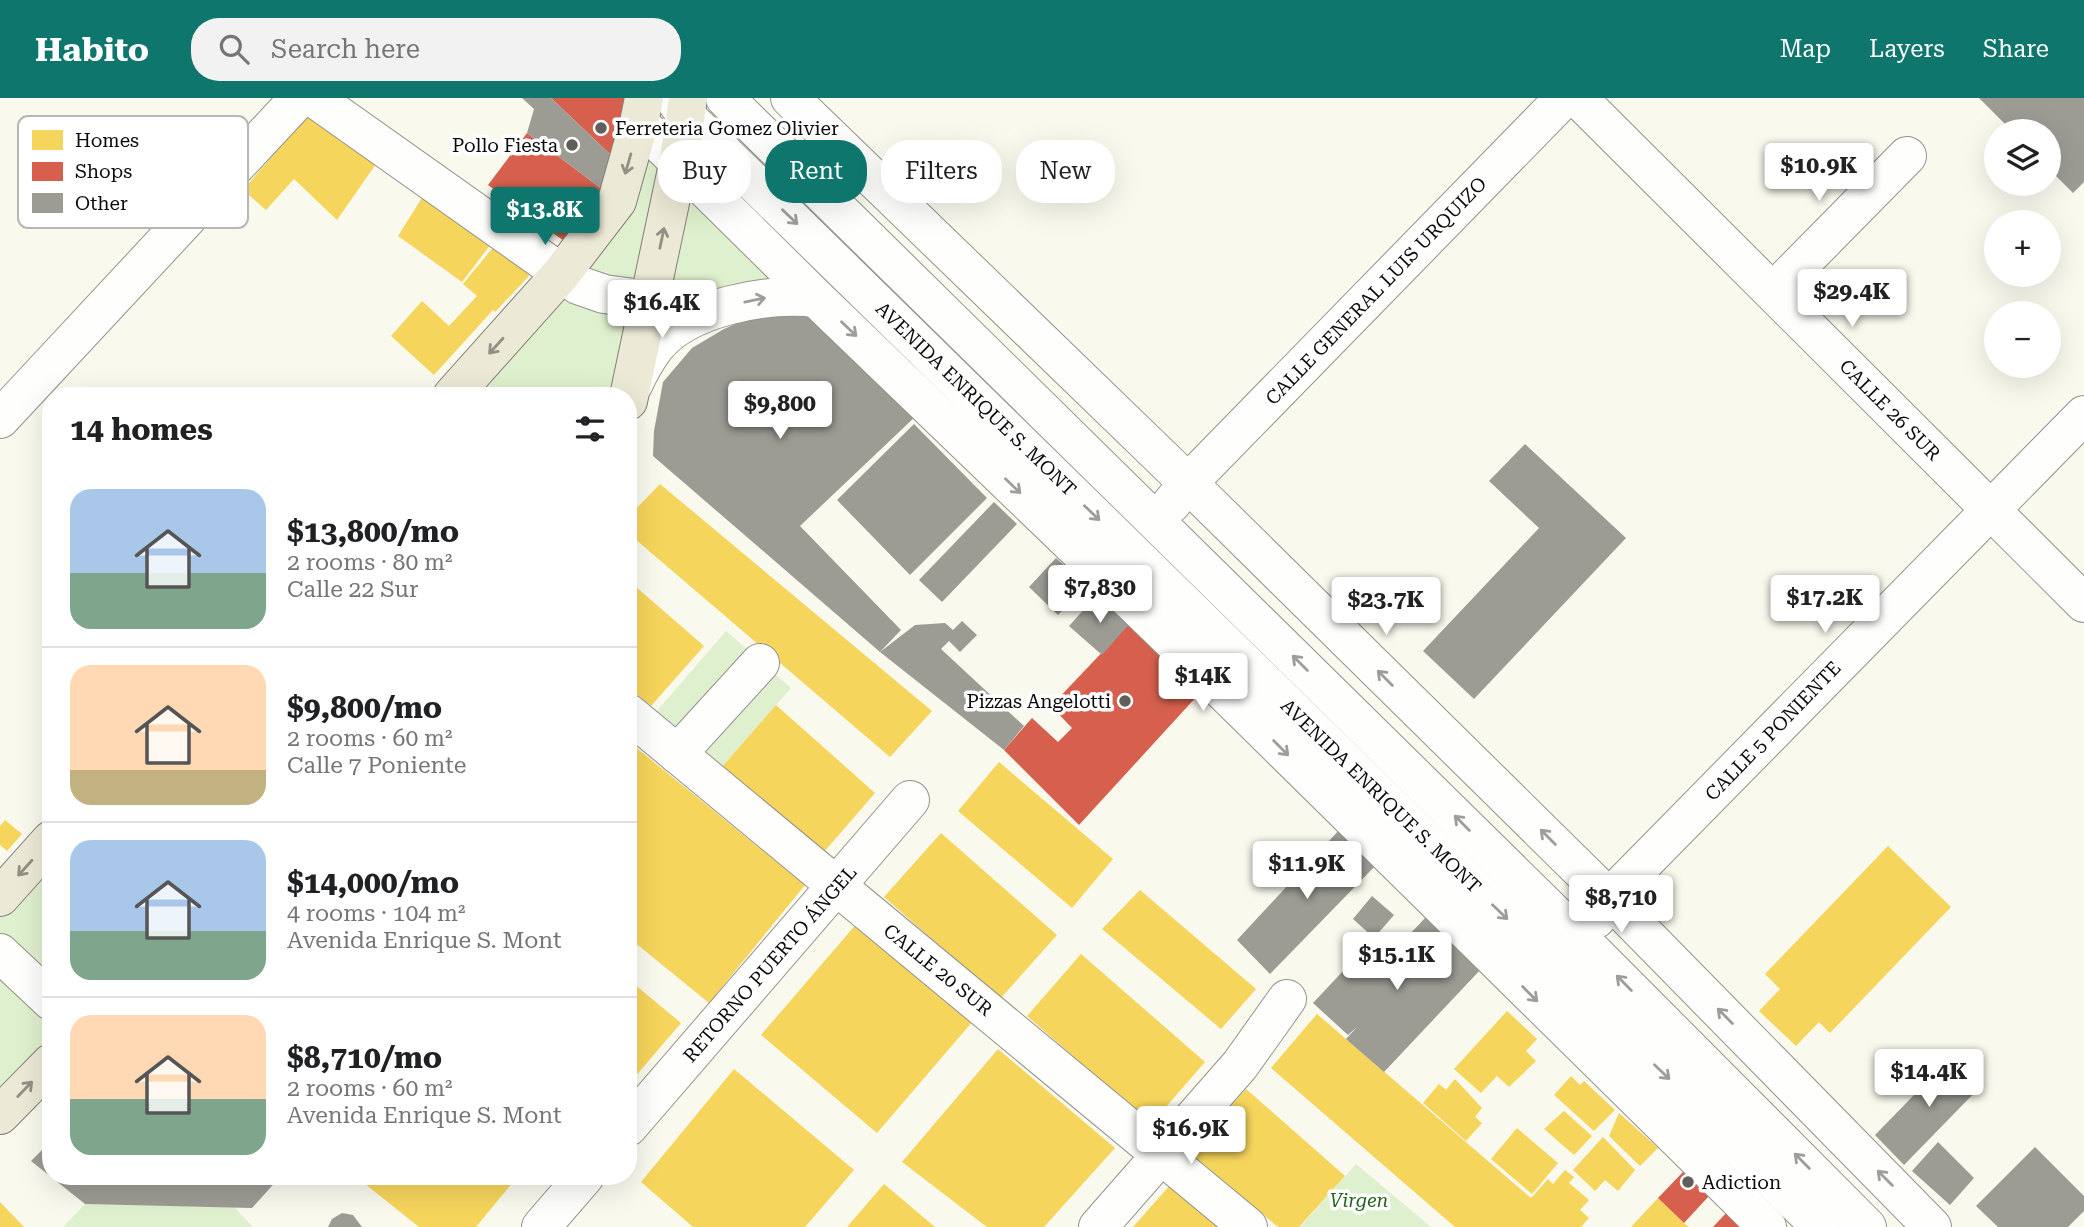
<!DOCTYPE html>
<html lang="en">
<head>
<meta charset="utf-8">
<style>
	body { margin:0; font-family:"Roboto Serif",serif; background:#f2f2f2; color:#202124; height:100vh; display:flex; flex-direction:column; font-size:26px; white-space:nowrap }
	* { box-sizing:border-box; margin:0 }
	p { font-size:23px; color:#757577 }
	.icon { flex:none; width:38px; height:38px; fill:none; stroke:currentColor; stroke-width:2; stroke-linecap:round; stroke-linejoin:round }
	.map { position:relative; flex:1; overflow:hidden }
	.side { position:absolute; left:42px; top:289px; width:595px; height:798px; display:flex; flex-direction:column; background:#fff; border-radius:28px; box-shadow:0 7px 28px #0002 }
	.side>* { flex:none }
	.hud { position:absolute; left:658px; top:42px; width:665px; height:63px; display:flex; gap:14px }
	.tools { position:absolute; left:1984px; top:21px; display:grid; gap:14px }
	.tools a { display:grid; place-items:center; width:77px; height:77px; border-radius:50%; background:#fff; box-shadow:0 7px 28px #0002; font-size:35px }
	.price { position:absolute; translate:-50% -60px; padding:0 16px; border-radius:7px; background:#fff; color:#222; font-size:23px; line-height:46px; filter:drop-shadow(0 2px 4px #0008) }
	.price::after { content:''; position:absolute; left:50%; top:42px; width:21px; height:16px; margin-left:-10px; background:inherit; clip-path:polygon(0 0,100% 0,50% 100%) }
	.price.active { background:#0f766e; color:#fff }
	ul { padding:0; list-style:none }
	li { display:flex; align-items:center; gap:21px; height:175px; padding:0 28px }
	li+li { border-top:2px solid #e0e0e0 }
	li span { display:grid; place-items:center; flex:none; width:196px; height:140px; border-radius:21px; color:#555 }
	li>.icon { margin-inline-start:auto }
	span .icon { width:84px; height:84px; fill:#fffc; stroke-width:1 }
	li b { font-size:30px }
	h2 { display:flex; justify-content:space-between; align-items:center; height:84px; padding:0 28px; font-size:30px }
	.tag { padding:0 24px; border-radius:28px; background:#fff; box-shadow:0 7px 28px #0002; font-size:24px; line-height:63px }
	.tag.active { background:#0f766e; color:#fff }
	header { display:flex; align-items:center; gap:42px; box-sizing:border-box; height:98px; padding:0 35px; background:#0f766e; color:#fff }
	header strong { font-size:33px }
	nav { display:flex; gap:38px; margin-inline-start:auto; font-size:24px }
	.search { width:490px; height:63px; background:#f2f2f2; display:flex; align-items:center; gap:18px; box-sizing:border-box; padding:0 24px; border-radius:28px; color:#757577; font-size:26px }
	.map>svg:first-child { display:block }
	.green { fill:#dff0ce }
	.homes { fill:#f6d55c }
	.shops { fill:#d6604d }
	.building { fill:#9c9b94 }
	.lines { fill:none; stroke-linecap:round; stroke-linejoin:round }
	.minor-casing { stroke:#93928d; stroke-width:40 }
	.major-casing { stroke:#807f7a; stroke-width:40 }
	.minor { stroke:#fefefc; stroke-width:38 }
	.major { stroke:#ece9d6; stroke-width:38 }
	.oneway { stroke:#929085 }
	.oneway2 { stroke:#9d9d9c }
	.poi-dot { fill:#5f5e5a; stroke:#fff; stroke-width:2.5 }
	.labels { text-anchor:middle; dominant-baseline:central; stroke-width:7; stroke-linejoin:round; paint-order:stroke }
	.poi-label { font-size:19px; fill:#0b0b0b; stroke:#fff; text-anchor:start }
	.street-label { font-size:19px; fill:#0b0b0b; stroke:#fff }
	.park-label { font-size:19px; font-style:italic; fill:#23631b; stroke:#fff }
	.key { fill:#fff; stroke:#b6b6b6; stroke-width:2 }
	.key-label { font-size:19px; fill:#0b0b0b }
</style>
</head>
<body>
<header>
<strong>Habito</strong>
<div class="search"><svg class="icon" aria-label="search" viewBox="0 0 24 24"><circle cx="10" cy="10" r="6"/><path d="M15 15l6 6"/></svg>Search here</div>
<nav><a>Map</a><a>Layers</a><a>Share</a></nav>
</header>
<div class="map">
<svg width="2084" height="1129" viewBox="0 0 2084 1129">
	<rect width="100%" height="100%" fill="#faf9ee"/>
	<g class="green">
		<path d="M662,0L678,62L816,200L722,210L628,298H454L563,176Z"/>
		<path d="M726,533L791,590L721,670L656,614Z"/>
		<path d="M51,748V965L0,1017V805Z"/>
		<path d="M1356,1066L1431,1129H1300Z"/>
		<path d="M85,1106L234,1109L253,1129H63Z"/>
	</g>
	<g class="homes">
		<path d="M316,19L378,63L337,122L294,81L266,112L243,92L305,20Z"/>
		<path d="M423,98L491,146L462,184L398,138Z"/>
		<path d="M495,147L527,165L529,178L495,214L493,212L434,277L391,238L422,203L449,228L477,198L463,186Z"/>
		<path d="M660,386L932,613L890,659L628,435V419Z"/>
		<path d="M628,482L704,548L651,608L628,589Z"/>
		<path d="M776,607L875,695L824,754L721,670Z"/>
		<path d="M628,643L805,787L709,905L628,839Z"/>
		<path d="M999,664L1113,761L1072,810L958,713Z"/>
		<path d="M5,722L22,736L7,753L0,747V728Z"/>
		<path d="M941,735L1057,837L1000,901L884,799Z"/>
		<path d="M1888,748L1951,809L1830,935L1819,924L1796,948L1759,913L1780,891L1765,876Z"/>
		<path d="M1140,792L1256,891L1221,931L1102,831Z"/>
		<path d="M858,824L973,923L877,1035L761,937Z"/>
		<path d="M1081,856L1205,964L1151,1026L1027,918Z"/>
		<path d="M628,881L681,925L628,987Z"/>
		<path d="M1507,913L1537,941L1526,953L1536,963L1509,989L1497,978L1481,995L1454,971Z"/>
		<path d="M1317,916L1531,1100L1548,1081L1553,1086L1565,1072L1574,1079L1569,1085L1589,1102L1580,1112L1589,1120L1581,1129H1455L1271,970Z"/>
		<path d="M998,951L1115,1050L1044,1129H987L902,1064Z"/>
		<path d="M734,971L854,1072L805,1129H693L641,1084Z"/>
		<path d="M1571,978L1580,987L1584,983L1615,1012L1594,1033L1554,997Z"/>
		<path d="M1455,981L1482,1010L1475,1019L1482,1025L1466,1043L1423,1005L1439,986L1446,992Z"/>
		<path d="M1246,991L1345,1078L1299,1129H1278L1189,1054Z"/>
		<path d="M1564,1013L1592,1038L1574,1057L1544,1031Z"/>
		<path d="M1619,1015L1658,1050L1640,1068L1609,1038Z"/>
		<path d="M1517,1030L1558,1065L1532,1096L1491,1061Z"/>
		<path d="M1603,1039L1635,1072L1618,1093L1605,1082L1595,1093L1573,1072Z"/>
		<path d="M355,1078H518L476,1129H419Z"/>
		<path d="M884,1086L935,1129H847Z"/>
		<path d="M1171,1086L1220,1129H1133Z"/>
		<path d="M1658,1100L1684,1125L1689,1129H1631Z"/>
		<path d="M0,1104L24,1129H0Z"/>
	</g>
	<g class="shops">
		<path d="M551,0H626L613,59Z"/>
		<path d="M527,35L606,94L568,146L488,87Z"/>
		<path d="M1130,525L1198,597L1079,727L1004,652L1032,620L1058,644L1072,630L1051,608Z"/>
		<path d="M1683,1074L1709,1098L1684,1125L1658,1100Z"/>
		<path d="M1728,1113L1744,1129H1713Z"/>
	</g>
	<g class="building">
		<path d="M522,0H551L613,59L606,94L527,35L534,11Z"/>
		<path d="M1979,0H2084V84L2073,95L2049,71V33H2012Z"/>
		<path d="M776,208L807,210L917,317L800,428L901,532L880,554L653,358L654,333L663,284L692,250L724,231Z"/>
		<path d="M914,326L987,400L910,477L837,402Z"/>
		<path d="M1525,346L1626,440L1474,601L1423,553L1539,430L1489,383Z"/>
		<path d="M994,404L1017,426L942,504L919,482Z"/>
		<path d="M1056,460L1086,487L1058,517L1029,489Z"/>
		<path d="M1098,496L1130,525L1102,557L1069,528Z"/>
		<path d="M962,523L977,537L960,554L949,543L941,551L1024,628L1004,652L880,554L915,527L945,525L953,532Z"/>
		<path d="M1341,730L1378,765L1270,876L1237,842Z"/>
		<path d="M1372,798L1394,817L1374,840L1353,821Z"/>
		<path d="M1426,819L1444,836L1400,884L1446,836L1482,870L1384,974L1346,941L1357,929L1348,937L1313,905L1374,840L1392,855Z"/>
		<path d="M1955,955L1983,986L1904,1067L1875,1037Z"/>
		<path d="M51,1043V1078H281L252,1110L85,1106L31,1063Z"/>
		<path d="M1938,1044L1974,1080L1950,1107L1912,1073Z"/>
		<path d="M2035,1049L2084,1098V1113L2068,1129H1998L1976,1108Z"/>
		<path d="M342,1115L353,1117L362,1129H328L332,1121Z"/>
	</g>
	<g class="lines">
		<g class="minor-casing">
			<g id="minor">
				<path d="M314,0L578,187L604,196L649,202L673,214L700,217"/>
				<path d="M674,0L687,19L1821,1129"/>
				<path d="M725,0L1582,843L1867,1129"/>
				<path d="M790,0L1188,385L1609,800L1932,1129"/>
				<path d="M1578,0L2084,505"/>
				<path d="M639,25L816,200L1160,531L1767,1129"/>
				<path d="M1773,194L1907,58"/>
				<path d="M633,287C639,274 646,261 655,249C688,208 767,195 816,200"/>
				<path d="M0,321L299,0"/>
				<path d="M1171,406L1188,385L1564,0"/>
				<path d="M628,615L1248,1129"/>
				<path d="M677,656L760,565"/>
				<path d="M1596,821L1609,800L2084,317"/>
				<path d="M0,855L51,903"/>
				<path d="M628,1029L910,702"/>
				<path d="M541,1129L585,1078"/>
				<path d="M1098,1129L1240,967L1287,901"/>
			</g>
		</g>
		<g class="major-casing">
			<g id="major">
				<path d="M452,298L561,176L617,103L639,25L644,0"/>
				<path d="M628,303L679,62L688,0"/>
				<path d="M0,799L51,742"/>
				<path d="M0,1017L51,965"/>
			</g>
		</g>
		<use href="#minor" class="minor"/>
		<use href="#major" class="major"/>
	</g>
	<defs><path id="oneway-shaft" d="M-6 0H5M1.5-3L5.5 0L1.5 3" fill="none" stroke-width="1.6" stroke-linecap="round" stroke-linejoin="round" transform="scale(1.75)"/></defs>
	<g class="oneway">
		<use href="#oneway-shaft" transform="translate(628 66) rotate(106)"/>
		<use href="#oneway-shaft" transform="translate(662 140) rotate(-78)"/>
		<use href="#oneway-shaft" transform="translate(496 248) rotate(132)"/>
		<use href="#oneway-shaft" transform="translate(25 770) rotate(132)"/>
		<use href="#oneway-shaft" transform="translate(25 991) rotate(-46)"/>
	</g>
	<g class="oneway2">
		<use href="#oneway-shaft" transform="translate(790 119) rotate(44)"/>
		<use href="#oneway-shaft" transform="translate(755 202) rotate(-12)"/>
		<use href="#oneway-shaft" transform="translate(849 231) rotate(44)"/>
		<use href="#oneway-shaft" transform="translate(1013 388) rotate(44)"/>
		<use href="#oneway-shaft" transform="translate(1092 415) rotate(44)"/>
		<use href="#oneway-shaft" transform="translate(1300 565) rotate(-135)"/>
		<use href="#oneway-shaft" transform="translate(1385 580) rotate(-135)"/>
		<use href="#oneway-shaft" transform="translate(1281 650) rotate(45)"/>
		<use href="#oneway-shaft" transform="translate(1462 725) rotate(-135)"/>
		<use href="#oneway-shaft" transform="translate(1548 739) rotate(-135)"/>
		<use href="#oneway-shaft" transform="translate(1500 814) rotate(44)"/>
		<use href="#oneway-shaft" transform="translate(1624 885) rotate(-135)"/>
		<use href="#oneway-shaft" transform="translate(1530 896) rotate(45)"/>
		<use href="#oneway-shaft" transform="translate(1725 918) rotate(-135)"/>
		<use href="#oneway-shaft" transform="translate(1662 974) rotate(44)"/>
		<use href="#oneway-shaft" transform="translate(1802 1063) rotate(-135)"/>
		<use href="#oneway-shaft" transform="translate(1885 1080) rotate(-135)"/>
	</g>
	<g class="poi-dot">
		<circle cx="601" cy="30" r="7"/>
		<circle cx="572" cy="47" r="7"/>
		<circle cx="1125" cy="603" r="7"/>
		<circle cx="1688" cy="1084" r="7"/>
	</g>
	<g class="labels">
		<g class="poi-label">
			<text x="615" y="30">Ferreteria Gomez Olivier</text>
			<text x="558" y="47" text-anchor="end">Pollo Fiesta</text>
			<text x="1111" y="603" text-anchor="end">Pizzas Angelotti</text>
			<text x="1702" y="1084">Adiction</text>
		</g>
		<g class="street-label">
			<text transform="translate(1376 193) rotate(-46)">CALLE GENERAL LUIS URQUIZO</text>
			<text transform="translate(976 301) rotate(44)">AVENIDA ENRIQUE S. MONT</text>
			<text transform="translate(1890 312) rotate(45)">CALLE 26 SUR</text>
			<text transform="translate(1773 633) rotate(-46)">CALLE 5 PONIENTE</text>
			<text transform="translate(1381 698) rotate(44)">AVENIDA ENRIQUE S. MONT</text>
			<text transform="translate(770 866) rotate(-49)">RETORNO PUERTO ÁNGEL</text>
			<text transform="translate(938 872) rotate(39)">CALLE 20 SUR</text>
		</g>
		<g class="park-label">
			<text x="1359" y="1102">Virgen</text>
		</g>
	</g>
	<rect x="18" y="18" width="230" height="112" rx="10" class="key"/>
	<rect x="32" y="32" width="31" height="20" fill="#f6d55c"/>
	<rect x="32" y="64" width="31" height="19" fill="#d6604d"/>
	<rect x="32" y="95" width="31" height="20" fill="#9c9b94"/>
	<g class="key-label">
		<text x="75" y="49">Homes</text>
		<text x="75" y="80">Shops</text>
		<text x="75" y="112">Other</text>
	</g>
</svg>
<div class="tools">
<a><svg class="icon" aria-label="layers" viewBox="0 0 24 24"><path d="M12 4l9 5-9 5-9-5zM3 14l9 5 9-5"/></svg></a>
<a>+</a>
<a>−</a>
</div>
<b class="price" style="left:1819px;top:105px">$10.9K</b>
<b class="price active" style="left:545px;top:149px">$13.8K</b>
<b class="price" style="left:1852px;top:231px">$29.4K</b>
<b class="price" style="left:662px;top:242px">$16.4K</b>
<b class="price" style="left:780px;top:343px">$9,800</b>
<b class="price" style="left:1100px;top:527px">$7,830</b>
<b class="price" style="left:1825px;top:537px">$17.2K</b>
<b class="price" style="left:1386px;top:539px">$23.7K</b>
<b class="price" style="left:1203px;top:615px">$14K</b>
<b class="price" style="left:1307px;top:803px">$11.9K</b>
<b class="price" style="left:1621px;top:837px">$8,710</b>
<b class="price" style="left:1397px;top:894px">$15.1K</b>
<b class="price" style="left:1929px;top:1011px">$14.4K</b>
<b class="price" style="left:1191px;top:1068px">$16.9K</b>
<div class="hud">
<a class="tag">Buy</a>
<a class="tag active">Rent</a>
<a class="tag">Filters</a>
<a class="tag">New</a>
</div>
<section class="side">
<h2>14 homes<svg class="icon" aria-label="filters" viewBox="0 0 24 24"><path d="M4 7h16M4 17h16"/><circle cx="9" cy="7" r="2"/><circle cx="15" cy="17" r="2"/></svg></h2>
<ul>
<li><span style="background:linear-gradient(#a9c7e8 60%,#7fa58c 0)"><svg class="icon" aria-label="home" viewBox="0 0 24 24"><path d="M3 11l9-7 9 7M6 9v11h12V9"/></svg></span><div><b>$13,800/mo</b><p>2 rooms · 80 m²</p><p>Calle 22 Sur</p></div></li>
<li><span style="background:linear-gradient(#ffd9b3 75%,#c2b280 0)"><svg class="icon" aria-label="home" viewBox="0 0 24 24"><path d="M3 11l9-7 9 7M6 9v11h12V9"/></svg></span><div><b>$9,800/mo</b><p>2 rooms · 60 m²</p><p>Calle 7 Poniente</p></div></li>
<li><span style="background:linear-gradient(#a9c7e8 65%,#7fa58c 0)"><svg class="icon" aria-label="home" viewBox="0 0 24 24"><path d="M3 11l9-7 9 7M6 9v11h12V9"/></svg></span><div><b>$14,000/mo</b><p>4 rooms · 104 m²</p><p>Avenida Enrique S. Mont</p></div></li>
<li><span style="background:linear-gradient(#ffd9b3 60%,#7fa58c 0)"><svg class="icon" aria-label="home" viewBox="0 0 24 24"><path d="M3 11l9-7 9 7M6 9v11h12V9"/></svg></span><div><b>$8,710/mo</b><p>2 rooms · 60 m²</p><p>Avenida Enrique S. Mont</p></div></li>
</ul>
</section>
</div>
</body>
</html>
